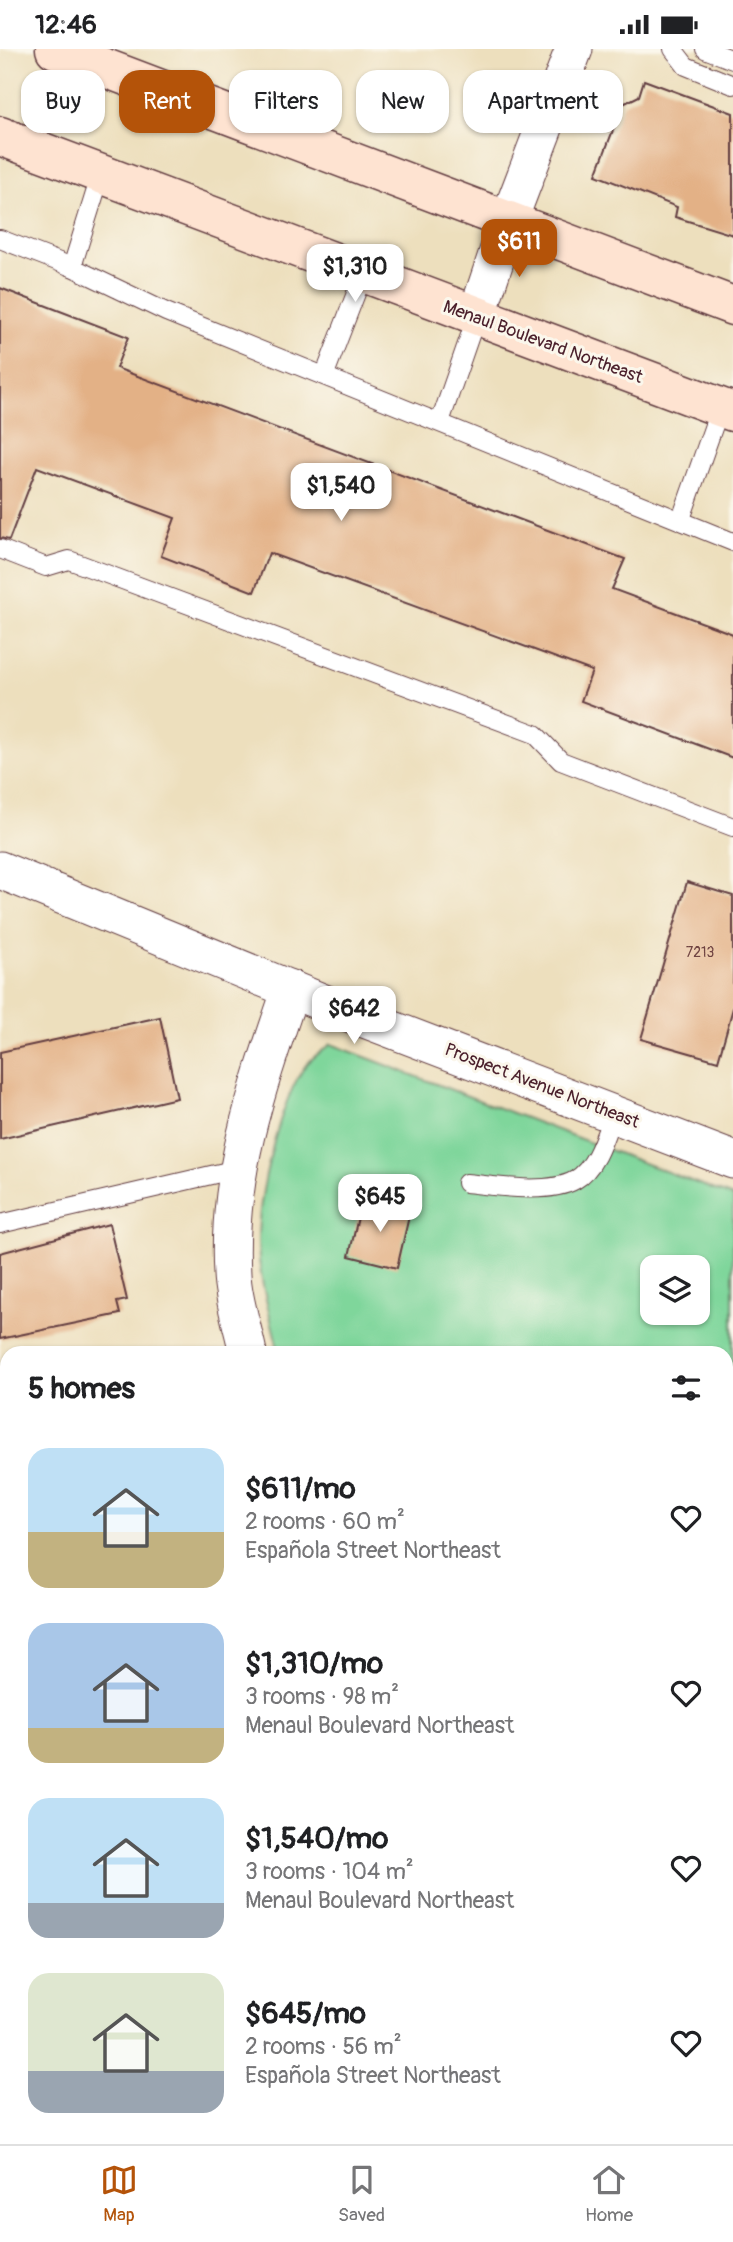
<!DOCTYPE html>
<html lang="en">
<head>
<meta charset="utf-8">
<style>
	body { margin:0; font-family:Pangolin,sans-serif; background:#f6f6f6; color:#202124; height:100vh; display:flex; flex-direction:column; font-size:26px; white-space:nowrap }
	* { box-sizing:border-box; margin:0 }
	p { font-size:23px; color:#757577 }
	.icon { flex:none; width:38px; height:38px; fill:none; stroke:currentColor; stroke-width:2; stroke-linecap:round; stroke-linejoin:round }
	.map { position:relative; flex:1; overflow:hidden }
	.drawer { position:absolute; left:0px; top:1297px; width:733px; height:800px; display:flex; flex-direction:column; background:#fff; border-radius:21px 21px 0 0; box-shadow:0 2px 5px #0004 }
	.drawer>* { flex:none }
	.banner { position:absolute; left:21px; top:21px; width:691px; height:63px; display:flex; gap:14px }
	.buttons { position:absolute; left:640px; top:1206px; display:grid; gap:14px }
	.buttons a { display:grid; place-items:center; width:70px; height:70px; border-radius:14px; background:#fff; box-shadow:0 2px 5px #0004; font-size:35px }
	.price { position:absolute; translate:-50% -60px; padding:0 16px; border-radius:14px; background:#fff; color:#222; font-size:23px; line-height:46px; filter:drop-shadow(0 2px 4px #0008) }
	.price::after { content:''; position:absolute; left:50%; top:42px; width:21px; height:16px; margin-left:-10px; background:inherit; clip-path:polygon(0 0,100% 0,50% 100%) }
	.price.selected { background:#b45309; color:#fff }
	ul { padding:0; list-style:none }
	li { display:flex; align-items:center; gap:21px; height:175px; padding:0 28px }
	li span { display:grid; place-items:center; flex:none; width:196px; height:140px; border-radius:21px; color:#555 }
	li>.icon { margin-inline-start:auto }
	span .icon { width:84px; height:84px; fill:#fffc; stroke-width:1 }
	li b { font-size:30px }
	h2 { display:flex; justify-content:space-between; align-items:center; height:84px; padding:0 28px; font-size:30px }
	.chip { padding:0 24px; border-radius:21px; background:#fff; box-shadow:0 2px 5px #0004; font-size:24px; line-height:63px }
	.chip.selected { background:#b45309; color:#fff }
	.status { display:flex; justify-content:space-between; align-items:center; height:49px; padding:0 35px; background:#fff; direction:ltr }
	.status svg { height:19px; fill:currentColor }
	.tab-bar { display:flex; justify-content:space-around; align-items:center; height:98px; border-top:2px solid #e0e0e0; background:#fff; font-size:19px; color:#757577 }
	.tab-bar a { display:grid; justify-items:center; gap:4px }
	.tab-bar .selected { color:#b45309 }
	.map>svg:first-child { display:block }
	.green { fill:#7fd69b; stroke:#647a63; stroke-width:2; fill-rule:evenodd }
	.building { fill:#e3b186 }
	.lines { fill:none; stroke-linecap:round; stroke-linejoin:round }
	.lane-casing { stroke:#623c41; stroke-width:20 }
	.street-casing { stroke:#623c41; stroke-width:39 }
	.secondary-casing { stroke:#623c41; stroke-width:41 }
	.lane { stroke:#fff; stroke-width:18 }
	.street { stroke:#fff; stroke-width:37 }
	.secondary { stroke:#fee3d1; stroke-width:38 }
	.labels { text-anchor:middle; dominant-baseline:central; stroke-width:6; stroke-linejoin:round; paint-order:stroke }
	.number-label { font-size:14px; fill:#704442 }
	.street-label { font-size:18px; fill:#4a1f2b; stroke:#fbf7ec }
</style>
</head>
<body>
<div class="status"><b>12:46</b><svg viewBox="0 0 49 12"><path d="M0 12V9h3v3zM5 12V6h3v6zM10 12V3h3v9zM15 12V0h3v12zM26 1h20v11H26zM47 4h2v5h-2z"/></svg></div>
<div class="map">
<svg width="733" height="2095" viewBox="0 0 733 2095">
	<rect width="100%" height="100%" fill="#fbf7ec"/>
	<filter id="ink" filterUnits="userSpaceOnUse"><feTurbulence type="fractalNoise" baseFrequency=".0143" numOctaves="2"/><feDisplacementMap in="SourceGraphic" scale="14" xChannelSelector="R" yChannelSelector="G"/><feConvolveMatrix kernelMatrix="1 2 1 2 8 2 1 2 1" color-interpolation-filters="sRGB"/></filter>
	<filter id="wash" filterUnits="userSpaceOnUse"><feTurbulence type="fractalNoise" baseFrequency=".00686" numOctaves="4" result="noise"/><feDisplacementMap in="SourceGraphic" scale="28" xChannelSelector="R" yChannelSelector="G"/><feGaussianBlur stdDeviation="1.57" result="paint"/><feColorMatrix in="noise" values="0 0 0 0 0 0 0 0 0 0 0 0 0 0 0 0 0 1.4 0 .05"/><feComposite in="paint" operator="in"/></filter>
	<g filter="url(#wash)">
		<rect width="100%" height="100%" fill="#eddfbd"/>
		<path class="green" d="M331,995L733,1148V1984H726V1304H279C271,1268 258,1229 258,1192C258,1147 279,1052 306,1016C312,1008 323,1002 331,995ZM653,1218H698V1264H653Z"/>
		<g id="blocks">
			<g class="building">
				<path d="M644,31L733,64V186L675,168L677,158L596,126L623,55L639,47Z"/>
				<path d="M0,239L128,288L116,319L625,510L612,540L733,585V709L581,652L592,622L269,504L254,543L161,507L175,469L37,418L9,491L0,489Z"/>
				<path d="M687,833L733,847V959L718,1012L641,990Z"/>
				<path d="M160,968L177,1049L0,1090V1003Z"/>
				<path d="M362,1151L410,1163L397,1219L349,1207Z"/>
				<path d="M109,1175L127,1251L117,1253L120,1265L0,1290V1204Z"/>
			</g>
		</g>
	</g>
	<g filter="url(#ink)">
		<use href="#blocks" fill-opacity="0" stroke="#623c41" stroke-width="2"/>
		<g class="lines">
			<g class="lane-casing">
				<g id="lane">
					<path d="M673,0L686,17L733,36"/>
					<path d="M705,0L733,11"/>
					<path d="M0,190L72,218L166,263L733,493"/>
					<path d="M72,218L101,125"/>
					<path d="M325,325L363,226"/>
					<path d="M440,373L476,269"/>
					<path d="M681,470L720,359"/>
					<path d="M0,500L46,518L69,511L535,685L561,712L733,778"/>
					<path d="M466,1134C496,1137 549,1146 575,1131C597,1118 605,1086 613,1065"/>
					<path d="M0,1175L237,1120"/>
					<path d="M0,1765L7,1787"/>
					<path d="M0,1821L5,1813L7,1797"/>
				</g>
			</g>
			<g class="street-casing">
				<g id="street">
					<path d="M476,269L508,173L574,0"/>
					<path d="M0,821L341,961L733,1111"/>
					<path d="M248,1304C243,1278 233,1251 232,1225C226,1125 259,1034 291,940"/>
					<path d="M0,1551L7,1548"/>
					<path d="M726,2016L733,2017"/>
					<path d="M195,2095L207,2090"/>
				</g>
			</g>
			<g class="secondary-casing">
				<g id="secondary">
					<path d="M55,0L733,257"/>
					<path d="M0,87L733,363"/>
				</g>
			</g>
			<use href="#lane" class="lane"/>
			<use href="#street" class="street"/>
			<use href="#secondary" class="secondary"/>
		</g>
	</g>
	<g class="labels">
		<g class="number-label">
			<text x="700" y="903">7213</text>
		</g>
		<g class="street-label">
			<text transform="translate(543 293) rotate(20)">Menaul Boulevard Northeast</text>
			<text transform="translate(542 1037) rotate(21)">Prospect Avenue Northeast</text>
		</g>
	</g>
</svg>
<div class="buttons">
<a><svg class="icon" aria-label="layers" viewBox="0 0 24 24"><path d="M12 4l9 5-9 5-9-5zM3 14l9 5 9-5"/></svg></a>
</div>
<b class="price selected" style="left:519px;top:230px">$611</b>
<b class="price" style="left:355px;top:255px">$1,310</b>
<b class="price" style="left:341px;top:474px">$1,540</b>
<b class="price" style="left:354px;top:997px">$642</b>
<b class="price" style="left:380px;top:1185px">$645</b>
<div class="banner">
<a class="chip">Buy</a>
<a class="chip selected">Rent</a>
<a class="chip">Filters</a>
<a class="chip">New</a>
<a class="chip">Apartment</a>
</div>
<section class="drawer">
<h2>5 homes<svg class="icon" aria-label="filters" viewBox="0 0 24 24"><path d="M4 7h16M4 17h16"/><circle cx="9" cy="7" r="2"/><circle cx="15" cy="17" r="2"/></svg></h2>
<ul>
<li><span style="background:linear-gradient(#bfe0f5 60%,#c2b280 0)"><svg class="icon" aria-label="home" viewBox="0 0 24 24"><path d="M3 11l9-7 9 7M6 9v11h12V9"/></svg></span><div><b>$611/mo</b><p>2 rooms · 60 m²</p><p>Española Street Northeast</p></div><svg class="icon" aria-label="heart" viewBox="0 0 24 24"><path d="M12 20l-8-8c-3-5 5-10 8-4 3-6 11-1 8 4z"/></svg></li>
<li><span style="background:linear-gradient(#a9c7e8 75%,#c2b280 0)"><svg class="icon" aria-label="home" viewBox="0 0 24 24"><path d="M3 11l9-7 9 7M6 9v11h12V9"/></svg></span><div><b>$1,310/mo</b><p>3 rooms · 98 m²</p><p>Menaul Boulevard Northeast</p></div><svg class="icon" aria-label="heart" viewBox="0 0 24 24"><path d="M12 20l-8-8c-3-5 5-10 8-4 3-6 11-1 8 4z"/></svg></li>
<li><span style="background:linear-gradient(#bfe0f5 75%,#9aa5b1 0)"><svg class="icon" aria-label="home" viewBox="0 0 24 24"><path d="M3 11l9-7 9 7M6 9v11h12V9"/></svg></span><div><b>$1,540/mo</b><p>3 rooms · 104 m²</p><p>Menaul Boulevard Northeast</p></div><svg class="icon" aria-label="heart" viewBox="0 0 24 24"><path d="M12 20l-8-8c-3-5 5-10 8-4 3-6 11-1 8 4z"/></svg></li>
<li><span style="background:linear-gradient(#dfe7d0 70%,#9aa5b1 0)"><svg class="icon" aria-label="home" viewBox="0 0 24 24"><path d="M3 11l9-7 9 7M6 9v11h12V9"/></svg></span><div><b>$645/mo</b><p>2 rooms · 56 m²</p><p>Española Street Northeast</p></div><svg class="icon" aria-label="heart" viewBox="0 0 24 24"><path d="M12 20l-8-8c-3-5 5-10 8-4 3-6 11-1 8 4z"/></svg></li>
</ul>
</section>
</div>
<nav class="tab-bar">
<a class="selected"><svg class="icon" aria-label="map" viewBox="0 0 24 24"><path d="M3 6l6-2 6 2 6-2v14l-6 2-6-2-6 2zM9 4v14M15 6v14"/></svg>Map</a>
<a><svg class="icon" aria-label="saved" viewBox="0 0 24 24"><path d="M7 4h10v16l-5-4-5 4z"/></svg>Saved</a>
<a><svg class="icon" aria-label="home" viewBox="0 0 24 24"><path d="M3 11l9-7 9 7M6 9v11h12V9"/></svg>Home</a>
</nav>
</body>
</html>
